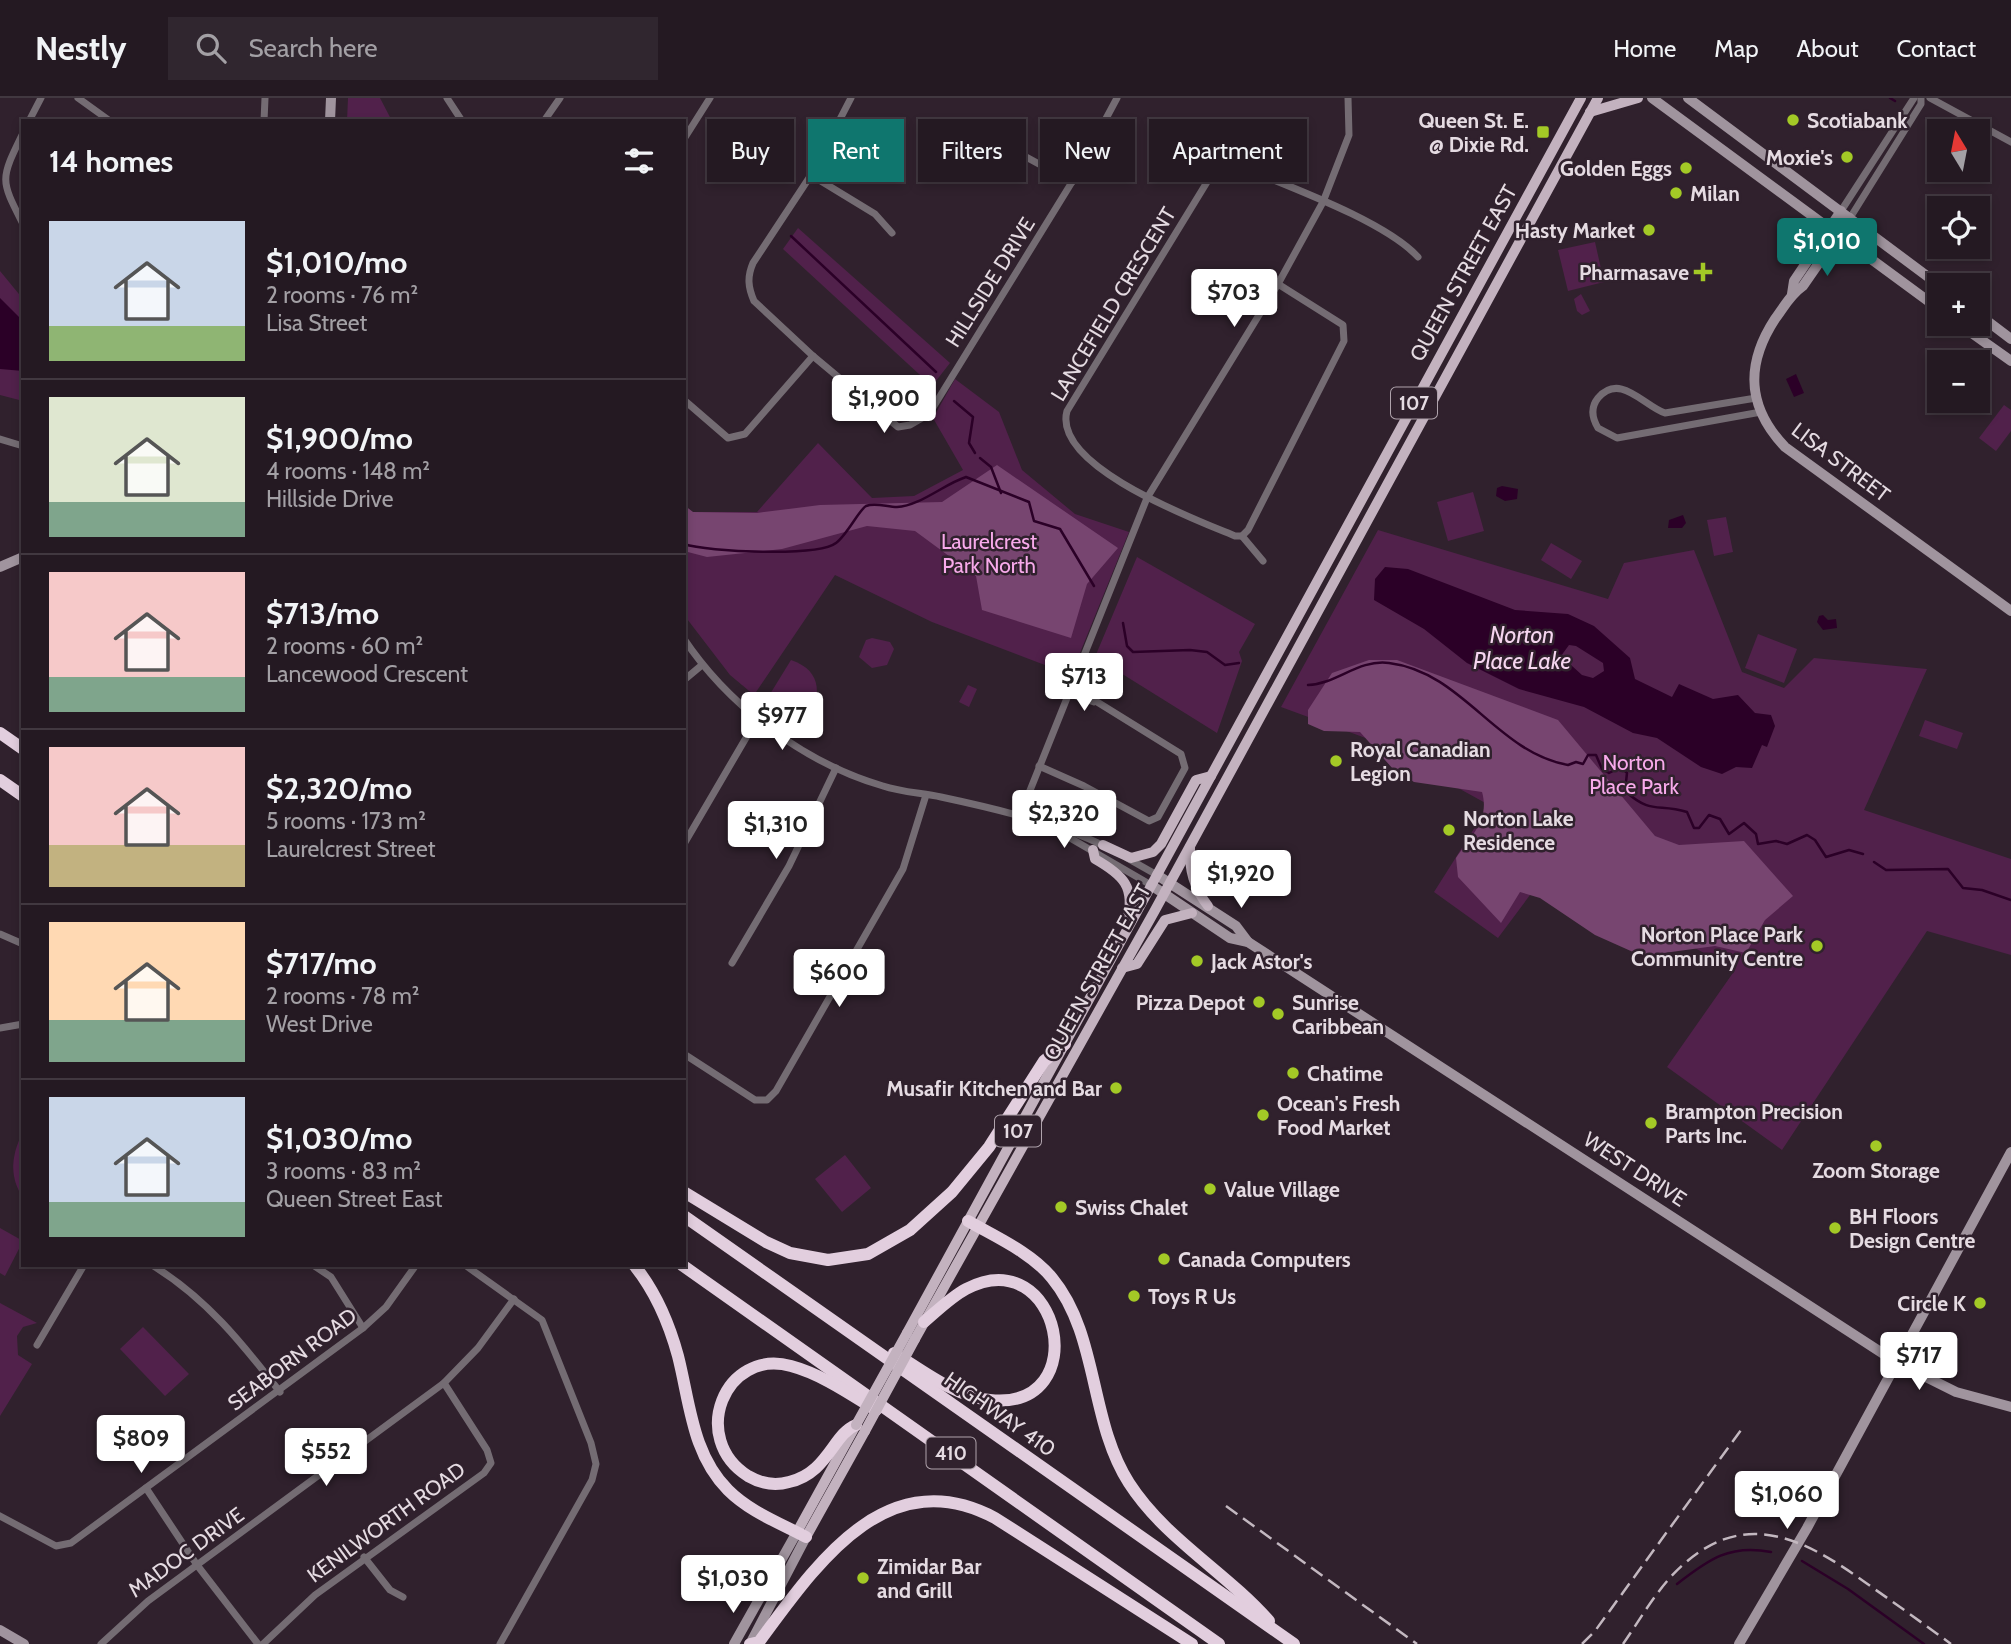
<!DOCTYPE html>
<html lang="en">
<head>
<meta charset="utf-8">
<style>
	body { margin:0; font-family:Cabin,sans-serif; background:#30262f; color:#f1f3f6; height:100vh; display:flex; flex-direction:column; font-size:26px; white-space:nowrap }
	* { box-sizing:border-box; margin:0 }
	p { font-size:23px; color:#a3a0a5 }
	.icon { flex:none; width:38px; height:38px; fill:none; stroke:currentColor; stroke-width:2; stroke-linecap:round; stroke-linejoin:round }
	.map { position:relative; flex:1; overflow:hidden }
	.panel { position:absolute; left:21px; top:21px; width:665px; height:1148px; display:flex; flex-direction:column; background:#241922; border-radius:0px; box-shadow:0 4px 10px #0003,0 0 0 2px #413840 }
	.panel>* { flex:none }
	.top-card { position:absolute; left:707px; top:21px; width:665px; height:63px; display:flex; gap:14px }
	.needle { width:46px; rotate:350deg }
	.tools { position:absolute; left:1927px; top:21px; display:grid; gap:14px }
	.tools a { display:grid; place-items:center; width:63px; height:63px; border-radius:0px; background:#241922; box-shadow:0 4px 10px #0003,0 0 0 2px #413840; font-size:35px }
	.price { position:absolute; translate:-50% -60px; padding:0 16px; border-radius:7px; background:#fff; color:#222; font-size:23px; line-height:46px; filter:drop-shadow(0 2px 4px #0008) }
	.price::after { content:''; position:absolute; left:50%; top:42px; width:21px; height:16px; margin-left:-10px; background:inherit; clip-path:polygon(0 0,100% 0,50% 100%) }
	.price.selected { background:#0f766e; color:#fff }
	ul { padding:0; list-style:none }
	li { display:flex; align-items:center; gap:21px; height:175px; padding:0 28px }
	li+li { border-top:2px solid #413840 }
	li span { display:grid; place-items:center; flex:none; width:196px; height:140px; border-radius:0px; color:#555 }
	li>.icon { margin-inline-start:auto }
	span .icon { width:84px; height:84px; fill:#fffc; stroke-width:1 }
	li b { font-size:30px }
	h2 { display:flex; justify-content:space-between; align-items:center; height:84px; padding:0 28px; font-size:30px }
	.tag { padding:0 24px; border-radius:0px; background:#241922; box-shadow:0 4px 10px #0003,0 0 0 2px #413840; font-size:24px; line-height:63px }
	.tag.selected { background:#0f766e; color:#fff }
	header { display:flex; align-items:center; gap:42px; box-sizing:border-box; height:98px; padding:0 35px; background:#241922; border-bottom:2px solid #413840 }
	header strong { font-size:33px }
	nav { display:flex; gap:38px; margin-inline-start:auto; font-size:24px }
	.search { width:490px; height:63px; background:#30262f; display:flex; align-items:center; gap:18px; box-sizing:border-box; padding:0 24px; border-radius:0px; color:#a3a0a5; font-size:26px }
	.map>svg:first-child { display:block }
	.green { fill:#51214b }
	.forest { fill:#774570 }
	.water { fill:#2b0027; fill-rule:evenodd }
	.lines { fill:none; stroke-linecap:round; stroke-linejoin:round }
	.stream { stroke:#2b0027; stroke-width:2.5 }
	.street { stroke:#746c73; stroke-width:7 }
	.secondary { stroke:#a0949e; stroke-width:10 }
	.primary { stroke:#c3b2bf; stroke-width:10 }
	.highway { stroke:#e2cede; stroke-width:12 }
	.rail { stroke:#c3b8c0; stroke-width:2.5; stroke-dasharray:14 7; stroke-linecap:butt }
	.primary-bridge { stroke:#c3b2bf; stroke-width:10 }
	.poi-dot { fill:#a3c926; stroke:#30212d; stroke-width:2.5 }
	.labels { text-anchor:middle; dominant-baseline:central; stroke-width:5; stroke-linejoin:round; paint-order:stroke }
	.shield { fill:#30212d; stroke:#afa3ac; stroke-width:2 }
	.shield-label { font-size:19px; font-weight:bold; fill:#e5dbe2 }
	.poi-label { font-size:21px; font-weight:bold; fill:#e5dbe2; stroke:#30212d; text-anchor:start }
	.street-label { font-size:21px; fill:#e5dbe2; stroke:#30212d }
	.park-label { font-size:21px; fill:#f8aaeb; stroke:#30212d }
	.water-label { font-size:23px; font-style:italic; fill:#f6d6f0; stroke:#30212d }
</style>
</head>
<body>
<header>
<strong>Nestly</strong>
<div class="search"><svg class="icon" aria-label="search" viewBox="0 0 24 24"><circle cx="10" cy="10" r="6"/><path d="M15 15l6 6"/></svg>Search here</div>
<nav><a>Home</a><a>Map</a><a>About</a><a>Contact</a></nav>
</header>
<div class="map">
<svg width="2011" height="1546" viewBox="0 0 2011 1546">
	<rect width="100%" height="100%" fill="#30212d"/>
	<g class="green">
		<path d="M348,0H380L392,23H347Z"/>
		<path d="M798,130L950,265L932,288L783,151Z"/>
		<path d="M1595,144L1604,184L1568,193L1558,152Z"/>
		<path d="M0,173L23,201V303L0,297Z"/>
		<path d="M1581,196L1590,213L1582,217L1577,213L1574,201Z"/>
		<path d="M955,281L999,314L1022,372L1075,416L1129,434L1071,577L932,524L835,477L754,597L730,577L684,517V408L693,414H757L818,345L872,400L914,398L963,372L933,320Z"/>
		<path d="M2004,307L2011,312V333L1996,353L1979,340Z"/>
		<path d="M1473,394L1484,433L1448,443L1437,404Z"/>
		<path d="M1726,419L1733,454L1714,458L1707,422Z"/>
		<path d="M1378,432L1608,501L1624,465L1694,452L1742,574L1784,590L1814,560L1927,571L1864,712L2011,761V857L1927,833L1782,1052L1667,969L1735,872L1684,844L1536,789L1498,840L1434,794L1489,707L1371,642L1281,609Z"/>
		<path d="M1551,445L1582,463L1571,481L1541,462Z"/>
		<path d="M1137,459L1255,526L1239,554L1242,563L1217,635L1095,559Z"/>
		<path d="M1758,536L1797,551L1784,585L1745,570Z"/>
		<path d="M872,540L890,544L894,551L887,567L872,570L859,559L866,542Z"/>
		<path d="M791,562C824,573 822,601 804,625L767,601Z"/>
		<path d="M968,587L977,591L969,609L959,604Z"/>
		<path d="M1925,622L1963,635L1957,651L1919,638Z"/>
		<path d="M20,1040L23,1042V1100C10,1080 11,1061 20,1040Z"/>
		<path d="M845,1057L871,1090L842,1114L815,1081Z"/>
		<path d="M0,1130L23,1143L5,1178L0,1175Z"/>
		<path d="M0,1205L37,1225L23,1229L17,1238L18,1257L32,1266L0,1318Z"/>
		<path d="M143,1229L189,1276L165,1298L120,1251Z"/>
	</g>
	<g class="forest">
		<path d="M997,367L1118,450L1087,486L1071,540L982,512L976,478L915,433L867,428L782,451L707,459L684,453V407L693,414L757,415L820,407L942,404Z"/>
		<path d="M1369,562H1397L1558,622L1655,738L1679,747L1744,743L1793,798L1765,822L1746,855L1715,848L1642,858L1595,837L1540,800L1520,794L1501,825L1458,779L1456,760C1471,738 1490,722 1482,694L1414,684L1393,671L1360,634L1324,633L1308,626V612L1332,575Z"/>
	</g>
	<g class="water">
		<path d="M0,200L23,223V273L0,271Z"/>
		<path d="M1796,276L1804,295L1794,299L1786,281Z"/>
		<path d="M1502,388L1518,391L1517,401L1505,403L1496,398L1497,390Z"/>
		<path d="M1683,417L1686,425L1682,430H1668L1669,422Z"/>
		<path d="M1385,469L1408,471L1515,512L1568,516L1594,528L1630,560L1635,581L1672,599L1679,586L1713,601L1738,597L1755,615L1771,617L1775,628L1767,649L1762,647L1752,670L1736,669L1722,676L1701,669L1657,640L1633,635L1584,609L1519,591L1467,565L1424,531L1374,502L1375,481ZM1569,547L1576,548L1603,565L1604,573L1593,580L1582,577L1561,558Z"/>
		<path d="M1823,517L1828,522L1836,521L1837,530L1823,532L1817,524L1819,518Z"/>
	</g>
	<g class="lines">
		<g class="stream">
			<path d="M1890,0L1895,3"/>
			<path d="M1926,20L1951,33"/>
			<path d="M791,138L936,274"/>
			<path d="M954,303L973,319L969,345L975,355"/>
			<path d="M980,360L991,369L1001,395"/>
			<path d="M684,446C708,454 818,459 836,445C847,437 859,412 866,408C875,404 887,409 897,409C920,408 944,386 966,379L1029,404L1034,423L1060,431L1094,488"/>
			<path d="M1123,525L1127,548L1133,554L1190,552L1207,554L1225,567L1239,565"/>
			<path d="M1308,587C1337,586 1358,561 1389,565C1463,574 1496,654 1568,667L1576,664L1583,666L1588,657H1596L1602,671L1609,675L1621,669L1627,675L1625,693C1652,717 1657,705 1687,714L1694,730H1699L1709,717L1720,721L1729,736L1744,725L1756,736L1758,746L1776,743L1787,746L1807,737L1815,742L1826,759L1849,752L1863,756"/>
			<path d="M1874,764L1886,772L1948,771L1963,790L1982,792L2011,802"/>
			<path d="M1802,1463L1848,1491L1924,1546"/>
			<path d="M1677,1486C1709,1461 1730,1446 1771,1454"/>
		</g>
		<g class="street">
			<path d="M78,0L110,23"/>
			<path d="M447,0L462,23"/>
			<path d="M851,0L811,77L753,165C747,179 748,189 754,203L813,258L898,329L910,327L929,316L1072,84L1117,0"/>
			<path d="M1930,0L2011,44"/>
			<path d="M29,23L41,0"/>
			<path d="M264,23L265,0"/>
			<path d="M544,23L560,0"/>
			<path d="M975,31L1072,84"/>
			<path d="M23,35C0,82 0,81 23,126"/>
			<path d="M684,41L710,0"/>
			<path d="M811,77L875,116L892,135"/>
			<path d="M1841,113L1914,0"/>
			<path d="M1850,120L1921,6V0"/>
			<path d="M1278,186L1343,227L1344,243L1248,432L1242,438H1235C1194,421 1052,368 1067,313L1215,71L1223,65L1235,66C1284,87 1384,122 1418,159"/>
			<path d="M1756,300L1665,315C1644,308 1620,274 1598,300C1590,310 1592,320 1598,330L1617,340L1761,314"/>
			<path d="M684,302L728,340L745,336L813,258"/>
			<path d="M0,341L23,348"/>
			<path d="M1242,438L1263,463"/>
			<path d="M684,541C729,608 804,665 883,688C901,694 922,695 941,699C988,709 1063,726 1104,748"/>
			<path d="M684,582L702,567"/>
			<path d="M1070,596L1094,604"/>
			<path d="M1039,668L1084,688L1149,723L1158,719L1185,670L1181,656L1073,589"/>
			<path d="M1019,720L1147,400L1278,186L1323,104L1349,37L1348,0"/>
			<path d="M1058,733L1151,787"/>
			<path d="M684,746L757,621"/>
			<path d="M1127,760L1157,777"/>
			<path d="M0,836L23,846"/>
			<path d="M732,865L789,768L836,670"/>
			<path d="M0,930L23,926"/>
			<path d="M684,956L755,1002H767L776,993L903,771L926,697"/>
			<path d="M152,1167C206,1200 242,1245 280,1294"/>
			<path d="M313,1167L331,1179L363,1230"/>
			<path d="M465,1167L542,1222L591,1345L596,1366L592,1382L500,1546"/>
			<path d="M37,1247L84,1167"/>
			<path d="M146,1390L197,1467L258,1546"/>
			<path d="M0,1418L56,1448L71,1445L363,1230L386,1209L416,1167"/>
			<path d="M364,1459L390,1492L403,1499"/>
			<path d="M101,1546L148,1503L444,1285L478,1250L514,1201"/>
			<path d="M263,1546L315,1497L484,1375L491,1365L487,1352L444,1285"/>
		</g>
		<g class="secondary">
			<path d="M1652,0L1939,211"/>
			<path d="M1688,0L1939,187"/>
			<path d="M330,23L331,0"/>
			<path d="M1850,120L1803,188C1790,197 1784,209 1775,221C1745,267 1747,309 1785,349L2011,513"/>
			<path d="M1792,196L1794,183L1841,113"/>
			<path d="M1978,216L2011,241"/>
			<path d="M1959,226L2011,263"/>
			<path d="M0,469L23,459"/>
			<path d="M1157,777L1236,828L1248,844"/>
			<path d="M1151,787L1230,840L1248,844L1896,1264L1956,1294L2011,1309"/>
			<path d="M0,1532L24,1546"/>
			<path d="M734,1546L797,1434"/>
			<path d="M750,1546L806,1439"/>
			<path d="M1739,1546L1807,1430L2011,1054"/>
		</g>
		<g class="primary">
			<path d="M1590,14L1638,0"/>
			<path d="M1103,747L1131,760L1153,754L1161,746L1196,682L1211,678"/>
			<path d="M1190,749C1189,772 1194,790 1208,808"/>
			<path d="M1093,752L1095,761C1123,777 1136,789 1127,823"/>
			<path d="M1122,870L1137,866L1165,822L1192,815"/>
			<path d="M907,1235L1581,0"/>
			<path d="M915,1241L1154,814L1598,0"/>
			<path d="M797,1434L856,1327"/>
			<path d="M806,1439L865,1333"/>
		</g>
		<g class="highway">
			<path d="M0,635L23,651"/>
			<path d="M0,682L23,698"/>
			<path d="M684,1094L766,1144L790,1155L828,1162L868,1156L910,1132L952,1094L989,1049L1044,963L1065,946"/>
			<path d="M684,1118L1294,1546"/>
			<path d="M968,1123C996,1139 1032,1155 1052,1180C1099,1237 1089,1323 1129,1385C1165,1441 1226,1474 1269,1523"/>
			<path d="M634,1167C656,1194 669,1225 678,1258C690,1305 692,1356 728,1392C750,1414 780,1425 806,1439"/>
			<path d="M682,1167L1219,1546"/>
			<path d="M894,1255C923,1273 956,1299 990,1302C1096,1313 1060,1142 966,1191C951,1199 937,1213 924,1224"/>
			<path d="M856,1327C833,1336 828,1375 789,1384C775,1388 760,1385 748,1378C689,1341 724,1250 791,1268C821,1276 850,1296 876,1312"/>
			<path d="M750,1546L759,1544C816,1467 886,1362 995,1420L1192,1546"/>
		</g>
		<g class="rail">
			<path d="M1226,1408L1417,1546"/>
			<path d="M1582,1546L1595,1533L1741,1332"/>
			<path d="M1623,1546C1642,1519 1659,1487 1685,1465C1751,1407 1814,1447 1873,1490C1899,1508 1925,1527 1951,1546"/>
		</g>
		<g class="primary-bridge">
			<path d="M856,1327L907,1235"/>
			<path d="M865,1333L915,1241"/>
		</g>
	</g>
	<g class="poi-dot">
		<circle cx="1793" cy="22" r="7"/>
		<rect x="1536" y="27" width="14" height="14" rx="3.5"/>
		<circle cx="1847" cy="59" r="7"/>
		<circle cx="1686" cy="70" r="7"/>
		<circle cx="1676" cy="95" r="7"/>
		<circle cx="1649" cy="132" r="7"/>
		<path d="M1699.5 163.5h7v7h7v7h-7v7h-7v-7h-7v-7h7z"/>
		<circle cx="1336" cy="663" r="7"/>
		<circle cx="1449" cy="732" r="7"/>
		<circle cx="1817" cy="848" r="7"/>
		<circle cx="1197" cy="863" r="7"/>
		<circle cx="1259" cy="904" r="7"/>
		<circle cx="1278" cy="916" r="7"/>
		<circle cx="1293" cy="975" r="7"/>
		<circle cx="1116" cy="990" r="7"/>
		<circle cx="1263" cy="1017" r="7"/>
		<circle cx="1651" cy="1025" r="7"/>
		<circle cx="1876" cy="1048" r="7"/>
		<circle cx="1210" cy="1091" r="7"/>
		<circle cx="1061" cy="1109" r="7"/>
		<circle cx="1835" cy="1130" r="7"/>
		<circle cx="1164" cy="1161" r="7"/>
		<circle cx="1134" cy="1198" r="7"/>
		<circle cx="1980" cy="1205" r="7"/>
		<circle cx="863" cy="1480" r="7"/>
	</g>
	<g class="labels">
		<g class="shield">
			<rect x="1391" y="289.5" width="46" height="31" rx="5"/>
			<rect x="995" y="1017.5" width="46" height="31" rx="5"/>
			<rect x="926.5" y="1339.5" width="49" height="31" rx="5"/>
		</g>
		<g class="shield-label">
			<text x="1414" y="305">107</text>
			<text x="1018" y="1033">107</text>
			<text x="951" y="1355">410</text>
		</g>
		<g class="poi-label">
			<text x="1529" y="22" text-anchor="end">Queen St. E.<tspan x="1529" dy="24">@ Dixie Rd.</tspan></text>
			<text x="1807" y="22">Scotiabank</text>
			<text x="1833" y="59" text-anchor="end">Moxie's</text>
			<text x="1672" y="70" text-anchor="end">Golden Eggs</text>
			<text x="1690" y="95">Milan</text>
			<text x="1635" y="132" text-anchor="end">Hasty Market</text>
			<text x="1689" y="174" text-anchor="end">Pharmasave</text>
			<text x="1350" y="651">Royal Canadian<tspan x="1350" dy="24">Legion</tspan></text>
			<text x="1463" y="720">Norton Lake<tspan x="1463" dy="24">Residence</tspan></text>
			<text x="1803" y="836" text-anchor="end">Norton Place Park<tspan x="1803" dy="24">Community Centre</tspan></text>
			<text x="1211" y="863">Jack Astor's</text>
			<text x="1245" y="904" text-anchor="end">Pizza Depot</text>
			<text x="1292" y="904">Sunrise<tspan x="1292" dy="24">Caribbean</tspan></text>
			<text x="1307" y="975">Chatime</text>
			<text x="1102" y="990" text-anchor="end">Musafir Kitchen and Bar</text>
			<text x="1277" y="1005">Ocean's Fresh<tspan x="1277" dy="24">Food Market</tspan></text>
			<text x="1665" y="1013">Brampton Precision<tspan x="1665" dy="24">Parts Inc.</tspan></text>
			<text x="1876" y="1072" text-anchor="middle">Zoom Storage</text>
			<text x="1224" y="1091">Value Village</text>
			<text x="1075" y="1109">Swiss Chalet</text>
			<text x="1849" y="1118">BH Floors<tspan x="1849" dy="24">Design Centre</tspan></text>
			<text x="1178" y="1161">Canada Computers</text>
			<text x="1148" y="1198">Toys R Us</text>
			<text x="1966" y="1205" text-anchor="end">Circle K</text>
			<text x="877" y="1468">Zimidar Bar<tspan x="877" dy="24">and Grill</tspan></text>
		</g>
		<g class="street-label">
			<text transform="translate(1463 175) rotate(-61)">QUEEN STREET EAST</text>
			<text transform="translate(990 184) rotate(-58)">HILLSIDE DRIVE</text>
			<text transform="translate(1113 206) rotate(-59)">LANCEFIELD CRESCENT</text>
			<text transform="translate(1841 364) rotate(37)">LISA STREET</text>
			<text transform="translate(1097 874) rotate(-61)">QUEEN STREET EAST</text>
			<text transform="translate(1635 1071) rotate(33)">WEST DRIVE</text>
			<text transform="translate(292 1261) rotate(-37)">SEABORN ROAD</text>
			<text transform="translate(1000 1316) rotate(35)">HIGHWAY 410</text>
			<text transform="translate(386 1424) rotate(-36)">KENILWORTH ROAD</text>
			<text transform="translate(186 1454) rotate(-36)">MADOC DRIVE</text>
		</g>
		<g class="park-label">
			<text x="989" y="443">Laurelcrest<tspan x="989" dy="24">Park North</tspan></text>
			<text x="1634" y="664">Norton<tspan x="1634" dy="24">Place Park</tspan></text>
		</g>
		<g class="water-label">
			<text x="1522" y="537">Norton<tspan x="1522" dy="26">Place Lake</tspan></text>
		</g>
	</g>
</svg>
<div class="tools">
<a><svg class="needle" viewBox="-14 -14 28 28"><path d="M0-13l5 13h-10z" fill="#e53935"/><path d="M0 13l5-13h-10z" fill="#a3a0a5"/></svg></a>
<a><svg class="icon" aria-label="locate" viewBox="0 0 24 24"><circle cx="12" cy="12" r="6"/><path d="M12 2v4M12 18v4M2 12h4M18 12h4"/></svg></a>
<a>+</a>
<a>−</a>
</div>
<b class="price selected" style="left:1827px;top:180px">$1,010</b>
<b class="price" style="left:1234px;top:231px">$703</b>
<b class="price" style="left:884px;top:337px">$1,900</b>
<b class="price" style="left:1084px;top:615px">$713</b>
<b class="price" style="left:782px;top:654px">$977</b>
<b class="price" style="left:1064px;top:752px">$2,320</b>
<b class="price" style="left:776px;top:763px">$1,310</b>
<b class="price" style="left:1241px;top:812px">$1,920</b>
<b class="price" style="left:839px;top:911px">$600</b>
<b class="price" style="left:1919px;top:1294px">$717</b>
<b class="price" style="left:141px;top:1377px">$809</b>
<b class="price" style="left:326px;top:1390px">$552</b>
<b class="price" style="left:1787px;top:1433px">$1,060</b>
<b class="price" style="left:733px;top:1517px">$1,030</b>
<div class="top-card">
<a class="tag">Buy</a>
<a class="tag selected">Rent</a>
<a class="tag">Filters</a>
<a class="tag">New</a>
<a class="tag">Apartment</a>
</div>
<section class="panel">
<h2>14 homes<svg class="icon" aria-label="filters" viewBox="0 0 24 24"><path d="M4 7h16M4 17h16"/><circle cx="9" cy="7" r="2"/><circle cx="15" cy="17" r="2"/></svg></h2>
<ul>
<li><span style="background:linear-gradient(#c9d6e8 75%,#8fb573 0)"><svg class="icon" aria-label="home" viewBox="0 0 24 24"><path d="M3 11l9-7 9 7M6 9v11h12V9"/></svg></span><div><b>$1,010/mo</b><p>2 rooms · 76 m²</p><p>Lisa Street</p></div></li>
<li><span style="background:linear-gradient(#dfe7d0 75%,#7fa58c 0)"><svg class="icon" aria-label="home" viewBox="0 0 24 24"><path d="M3 11l9-7 9 7M6 9v11h12V9"/></svg></span><div><b>$1,900/mo</b><p>4 rooms · 148 m²</p><p>Hillside Drive</p></div></li>
<li><span style="background:linear-gradient(#f6c9c9 75%,#7fa58c 0)"><svg class="icon" aria-label="home" viewBox="0 0 24 24"><path d="M3 11l9-7 9 7M6 9v11h12V9"/></svg></span><div><b>$713/mo</b><p>2 rooms · 60 m²</p><p>Lancewood Crescent</p></div></li>
<li><span style="background:linear-gradient(#f6c9c9 70%,#c2b280 0)"><svg class="icon" aria-label="home" viewBox="0 0 24 24"><path d="M3 11l9-7 9 7M6 9v11h12V9"/></svg></span><div><b>$2,320/mo</b><p>5 rooms · 173 m²</p><p>Laurelcrest Street</p></div></li>
<li><span style="background:linear-gradient(#ffd9b3 70%,#7fa58c 0)"><svg class="icon" aria-label="home" viewBox="0 0 24 24"><path d="M3 11l9-7 9 7M6 9v11h12V9"/></svg></span><div><b>$717/mo</b><p>2 rooms · 78 m²</p><p>West Drive</p></div></li>
<li><span style="background:linear-gradient(#c9d6e8 75%,#7fa58c 0)"><svg class="icon" aria-label="home" viewBox="0 0 24 24"><path d="M3 11l9-7 9 7M6 9v11h12V9"/></svg></span><div><b>$1,030/mo</b><p>3 rooms · 83 m²</p><p>Queen Street East</p></div></li>
</ul>
</section>
</div>
</body>
</html>
